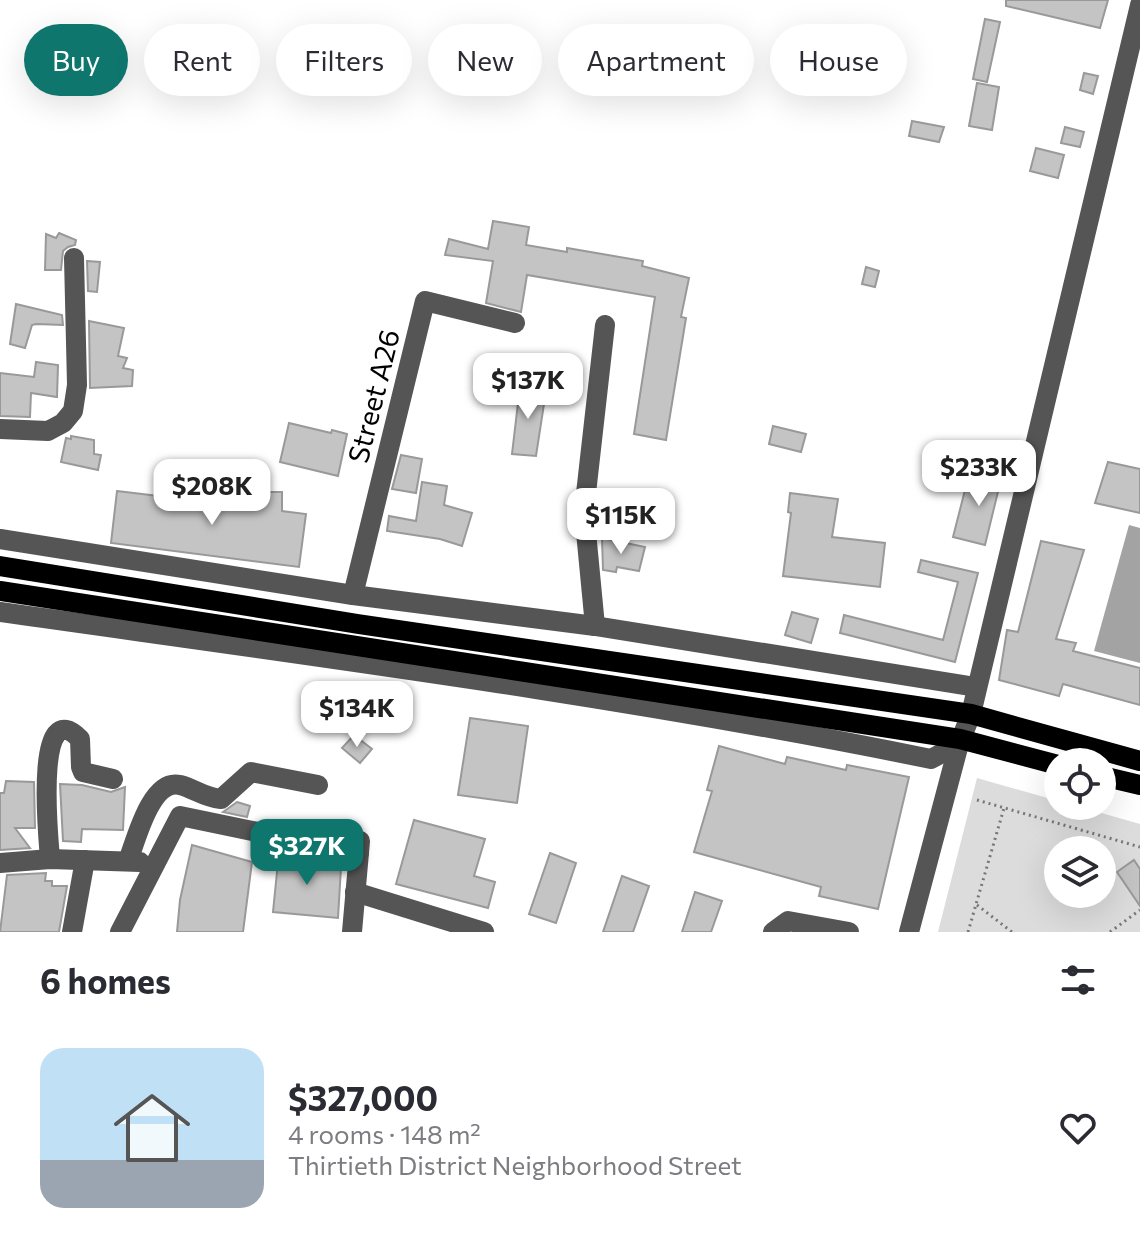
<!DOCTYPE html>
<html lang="en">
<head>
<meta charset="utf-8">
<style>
	body { margin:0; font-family:Commissioner,sans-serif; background:#f7f7f7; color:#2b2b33; height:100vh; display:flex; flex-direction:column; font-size:30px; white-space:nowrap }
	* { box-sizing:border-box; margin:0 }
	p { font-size:26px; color:#7c7c81 }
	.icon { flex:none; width:44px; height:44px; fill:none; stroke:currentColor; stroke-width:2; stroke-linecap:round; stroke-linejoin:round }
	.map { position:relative; height:932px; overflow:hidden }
	.side { display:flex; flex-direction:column; background:#fff; flex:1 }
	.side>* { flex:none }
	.top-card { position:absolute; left:24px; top:24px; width:1092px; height:72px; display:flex; gap:16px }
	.buttons { position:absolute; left:1044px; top:748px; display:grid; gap:16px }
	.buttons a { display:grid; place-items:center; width:72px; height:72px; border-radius:50%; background:#fff; box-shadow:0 8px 32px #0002; font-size:40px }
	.price { position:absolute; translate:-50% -68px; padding:0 18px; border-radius:16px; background:#fff; color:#222; font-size:26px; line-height:52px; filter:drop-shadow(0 2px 4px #0008) }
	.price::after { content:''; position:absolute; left:50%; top:48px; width:24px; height:18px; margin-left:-12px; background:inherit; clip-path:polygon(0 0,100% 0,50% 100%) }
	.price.active { background:#0f766e; color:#fff }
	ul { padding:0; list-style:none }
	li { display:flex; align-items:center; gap:24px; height:200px; padding:0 40px }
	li+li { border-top:2px solid #e1e1e2 }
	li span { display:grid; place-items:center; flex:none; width:224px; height:160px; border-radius:24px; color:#555 }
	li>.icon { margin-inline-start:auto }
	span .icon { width:96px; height:96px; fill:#fffc; stroke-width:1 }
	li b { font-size:34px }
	h2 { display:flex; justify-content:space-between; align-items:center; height:96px; padding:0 40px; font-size:34px }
	.pill { padding:0 28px; border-radius:36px; background:#fff; box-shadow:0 8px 32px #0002; font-size:28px; line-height:72px }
	.pill.active { background:#0f766e; color:#fff }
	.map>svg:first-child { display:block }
	.green { fill:#dcdcdc; fill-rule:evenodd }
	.water { fill:#a3a3a3 }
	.building { fill:#c4c4c4; stroke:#999; stroke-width:2 }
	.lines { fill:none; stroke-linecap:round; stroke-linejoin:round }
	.path { stroke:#777; stroke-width:3; stroke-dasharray:2 4; stroke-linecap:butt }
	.minor { stroke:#555; stroke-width:20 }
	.major { stroke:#000; stroke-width:20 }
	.labels { text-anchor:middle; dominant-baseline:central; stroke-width:6; stroke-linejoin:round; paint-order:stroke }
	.street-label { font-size:28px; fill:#000; stroke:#fff }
</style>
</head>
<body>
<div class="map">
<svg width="1140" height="932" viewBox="0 0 1140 932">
	<rect width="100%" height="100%" fill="#fff"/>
	<path class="green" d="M977,778L1058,801V806H1077L1140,824V932H938ZM1058,850H1102V894H1058Z"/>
	<path class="water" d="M1129,525L1140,528V663L1094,651Z"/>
	<g class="building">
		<path d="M1006,0H1108L1100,28L1006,6Z"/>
		<path d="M985,19L1000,22L987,82L973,79Z"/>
		<path d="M1084,73L1098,76L1093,94L1080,90Z"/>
		<path d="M977,83L999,87L992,130L969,126Z"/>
		<path d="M912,121L944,127L939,142L909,136Z"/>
		<path d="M1065,127L1084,132L1080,147L1061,143Z"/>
		<path d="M1036,148L1064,155L1058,178L1030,171Z"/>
		<path d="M493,221L529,227L526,245L567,252V248L643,261L642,266L689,278L681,317L686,318L666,440L634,434L655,297L527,275L521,312L486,303L493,261L445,255L449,239L488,249Z"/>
		<path d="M59,233L76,240L75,245L68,247L63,251L61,270H45L46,234L56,238Z"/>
		<path d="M87,261L100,262L97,292L88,291Z"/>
		<path d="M866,267L879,271L875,287L862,284Z"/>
		<path d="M16,304L62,315L63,325L36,324L32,325L25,348L10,344Z"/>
		<path d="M89,321L124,328L118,356L127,358L123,368L133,370L132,386L90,388Z"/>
		<path d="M481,361L514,365L511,383L479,379Z"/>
		<path d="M36,362L58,365L57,397L31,393L30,417L0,416V373L34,377Z"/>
		<path d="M520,386L546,391L536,456L512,454Z"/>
		<path d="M289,423L331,433L332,430L347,434L338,476L280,462Z"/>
		<path d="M773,426L806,434L801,452L769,444Z"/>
		<path d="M71,436L94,440V454L101,455L98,470L61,462L66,438L71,439Z"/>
		<path d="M401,455L422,459L416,493L392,489Z"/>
		<path d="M1108,462L1140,469V513L1095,503Z"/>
		<path d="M987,463L1004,467L985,545L953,537L965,490L979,494Z"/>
		<path d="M422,482L447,486L444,505L472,513L462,546L440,539L387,531L389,516L416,521Z"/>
		<path d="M117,491L242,506V492H282V511L306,514L299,567L111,543Z"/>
		<path d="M790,493L838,499L832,537L885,543L880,587L783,576L791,513L788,512Z"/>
		<path d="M602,538L645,547L639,571L617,567L616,572L603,570Z"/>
		<path d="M1041,541L1084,550L1056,639L1076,643L1073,651L1140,668V705L1063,684L1059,696L999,680L1007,630L1018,632Z"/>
		<path d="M921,560L978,573L955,662L840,633L844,615L943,640L958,582L918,572Z"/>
		<path d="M792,612L818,619L811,643L785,635Z"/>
		<path d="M353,711L365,717L357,734L344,728Z"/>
		<path d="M470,718L528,726L517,803L458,795Z"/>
		<path d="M354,735L372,749L360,763L342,748Z"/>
		<path d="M719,746L785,764L787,757L846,770L847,765L909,777L878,909L819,896L821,887L694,852L712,791L707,790Z"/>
		<path d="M6,781L34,782L35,828H15L30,848L0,850V793H4Z"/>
		<path d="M60,784L82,785L111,792L125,787L123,830L82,829L81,842L63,841Z"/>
		<path d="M237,802L250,806L247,817L223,812Z"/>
		<path d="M414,820L485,839L474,876L495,882L488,908L396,884Z"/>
		<path d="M192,845L252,862L243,932H177L180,900Z"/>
		<path d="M279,852L341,867L338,918L273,912Z"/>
		<path d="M550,853L576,863L556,923L529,914Z"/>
		<path d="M1134,860L1140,869V906L1117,872Z"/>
		<path d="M46,873L45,881H52V886H67L59,932H0L7,875Z"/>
		<path d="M622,876L649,886L633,932H603Z"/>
		<path d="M695,892L722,901L711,932H682Z"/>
	</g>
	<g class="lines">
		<g class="path">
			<path d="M977,800L1140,847"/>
			<path d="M977,905L1012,932"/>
			<path d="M968,932L1004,808"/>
			<path d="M1110,932L1140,910"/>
		</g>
		<g class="minor">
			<path d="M0,429L48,431L63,423L73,411L77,385L74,258"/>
			<path d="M0,539L353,595L595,626L976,687"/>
			<path d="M353,595L425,301L515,323"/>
			<path d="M0,612C311,656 623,696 931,759L959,744"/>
			<path d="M595,626L584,511L605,325"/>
			<path d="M50,859C49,844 33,691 80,739L81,767L83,772L113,779"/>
			<path d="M128,861C136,840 151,778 180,785C195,789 203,797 221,799L251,772L318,785"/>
			<path d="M0,863L50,859L140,862"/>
			<path d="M355,892L484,932"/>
			<path d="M72,932L85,860"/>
			<path d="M120,932L180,816L359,853"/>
			<path d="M352,932L360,841"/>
			<path d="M773,932L788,921L849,932"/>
			<path d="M909,932L959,744L971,714L1140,5"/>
		</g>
		<g class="major">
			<path d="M0,566L358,624L971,714L1140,761"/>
			<path d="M0,591L960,739L1058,765"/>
			<path d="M1102,776L1140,785"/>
		</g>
	</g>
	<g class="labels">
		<g class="street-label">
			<text transform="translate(373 396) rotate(-76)">Street A26</text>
		</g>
	</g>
</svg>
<div class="buttons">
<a><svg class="icon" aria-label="locate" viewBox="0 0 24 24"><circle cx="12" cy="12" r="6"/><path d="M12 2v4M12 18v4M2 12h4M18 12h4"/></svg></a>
<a><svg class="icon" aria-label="layers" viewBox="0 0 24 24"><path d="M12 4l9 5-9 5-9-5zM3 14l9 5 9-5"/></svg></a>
</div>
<b class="price" style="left:528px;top:421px">$137K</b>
<b class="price" style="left:979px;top:508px">$233K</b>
<b class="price" style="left:212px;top:527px">$208K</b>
<b class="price" style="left:621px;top:556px">$115K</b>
<b class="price" style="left:357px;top:749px">$134K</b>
<b class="price active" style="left:307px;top:887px">$327K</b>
<div class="top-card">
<a class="pill active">Buy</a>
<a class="pill">Rent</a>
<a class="pill">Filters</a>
<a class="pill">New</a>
<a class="pill">Apartment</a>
<a class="pill">House</a>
</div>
</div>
<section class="side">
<h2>6 homes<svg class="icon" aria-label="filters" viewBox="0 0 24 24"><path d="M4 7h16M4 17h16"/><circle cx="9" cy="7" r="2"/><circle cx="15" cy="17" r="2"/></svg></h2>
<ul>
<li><span style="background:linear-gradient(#bfe0f5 70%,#9aa5b1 0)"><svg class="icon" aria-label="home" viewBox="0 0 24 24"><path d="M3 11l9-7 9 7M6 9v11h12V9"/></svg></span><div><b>$327,000</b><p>4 rooms · 148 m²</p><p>Thirtieth District Neighborhood Street</p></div><svg class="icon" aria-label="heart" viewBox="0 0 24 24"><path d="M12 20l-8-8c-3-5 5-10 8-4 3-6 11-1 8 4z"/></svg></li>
</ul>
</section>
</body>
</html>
